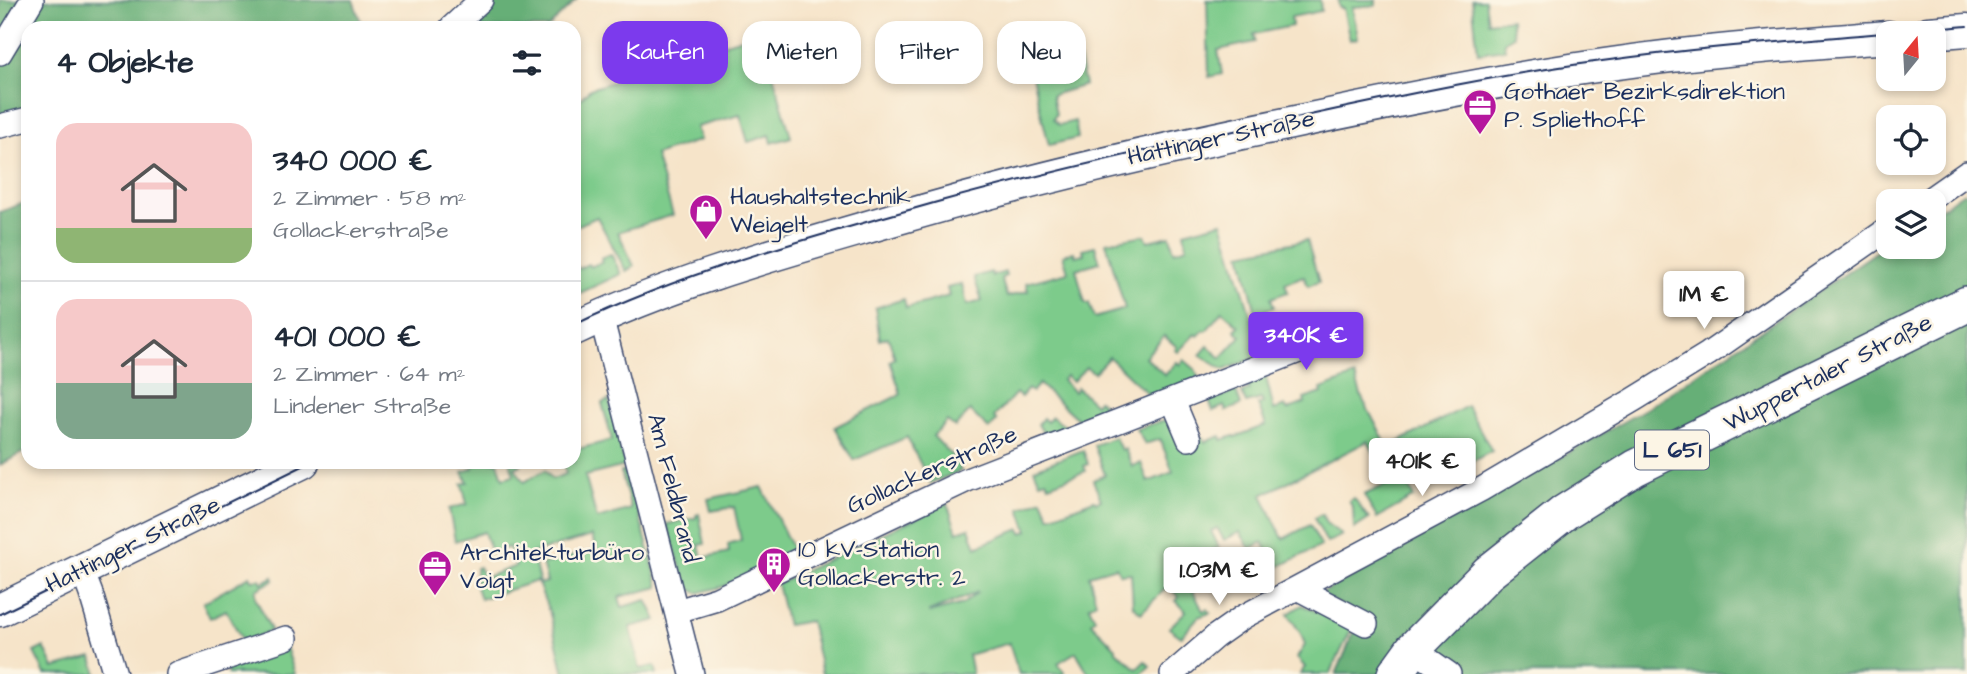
<!DOCTYPE html>
<html lang="de">
<head>
<meta charset="utf-8">
<style>
	body { margin:0; font-family:"Architects Daughter",sans-serif; background:#f6f6f7; color:#1f2937; height:100vh; display:flex; flex-direction:column; font-size:26px; white-space:nowrap }
	* { box-sizing:border-box; margin:0 }
	p { font-size:23px; color:#747a83 }
	.icon { flex:none; width:38px; height:38px; fill:none; stroke:currentColor; stroke-width:2; stroke-linecap:round; stroke-linejoin:round }
	.map { position:relative; flex:1; overflow:hidden }
	.side { position:absolute; left:21px; top:21px; width:560px; height:448px; display:flex; flex-direction:column; background:#fff; border-radius:21px; box-shadow:0 4px 10px #0003 }
	.side>* { flex:none }
	.guide { position:absolute; left:602px; top:21px; width:665px; height:63px; display:flex; gap:14px }
	.needle { width:46px; rotate:18deg }
	.controls { position:absolute; left:1876px; top:21px; display:grid; gap:14px }
	.controls a { display:grid; place-items:center; width:70px; height:70px; border-radius:14px; background:#fff; box-shadow:0 4px 10px #0003; font-size:35px }
	.price { position:absolute; translate:-50% -60px; padding:0 16px; border-radius:7px; background:#fff; color:#222; font-size:23px; line-height:46px; filter:drop-shadow(0 2px 4px #0008) }
	.price::after { content:''; position:absolute; left:50%; top:42px; width:21px; height:16px; margin-left:-10px; background:inherit; clip-path:polygon(0 0,100% 0,50% 100%) }
	.price.selected { background:#7c3aed; color:#fff }
	ul { padding:0; list-style:none }
	li { display:flex; align-items:center; gap:21px; height:175px; padding:0 35px }
	li+li { border-top:2px solid #e0e1e3 }
	li span { display:grid; place-items:center; flex:none; width:196px; height:140px; border-radius:21px; color:#555 }
	li>.icon { margin-inline-start:auto }
	span .icon { width:84px; height:84px; fill:#fffc; stroke-width:1 }
	li b { font-size:30px }
	h2 { display:flex; justify-content:space-between; align-items:center; height:84px; padding:0 35px; font-size:30px }
	.chip { padding:0 24px; border-radius:21px; background:#fff; box-shadow:0 4px 10px #0003; font-size:24px; line-height:63px }
	.chip.selected { background:#7c3aed; color:#fff }
	.map>svg:first-child { display:block }
	.green { fill:#7dcb8b; stroke:#4c7d74; stroke-width:2; fill-rule:evenodd }
	.forest { fill:#66af77; stroke:#406f6a; stroke-width:2 }
	.lines { fill:none; stroke-linecap:round; stroke-linejoin:round }
	.street-casing { stroke:#3c4a6e; stroke-width:26 }
	.secondary-casing { stroke:#3c4a6e; stroke-width:35 }
	.primary-casing { stroke:#3c4a6e; stroke-width:38 }
	.street { stroke:#fff; stroke-width:23 }
	.secondary { stroke:#fff; stroke-width:32 }
	.primary { stroke:#fff; stroke-width:35 }
	.tram { stroke:#1b2f5e; stroke-width:2 }
	.labels { text-anchor:middle; dominant-baseline:central; stroke-width:5; stroke-linejoin:round; paint-order:stroke }
	.shield { fill:#fcf5e5; stroke:#5e6a86; stroke-width:2 }
	.shield-label { font-size:23px; font-weight:bold; fill:#1b2f5e }
	.poi-label { font-size:24px; fill:#1b2f5e; stroke:#fcf5e5; text-anchor:start }
	.street-label { font-size:24px; fill:#1b2f5e; stroke:#fcf5e5 }
</style>
</head>
<body>
<div class="map">
<svg width="1967" height="674" viewBox="0 0 1967 674">
	<rect width="100%" height="100%" fill="#fcf5e5"/>
	<filter id="ink" filterUnits="userSpaceOnUse"><feTurbulence type="fractalNoise" baseFrequency=".0143" numOctaves="2"/><feDisplacementMap in="SourceGraphic" scale="14" xChannelSelector="R" yChannelSelector="G"/><feConvolveMatrix kernelMatrix="1 2 1 2 8 2 1 2 1" color-interpolation-filters="sRGB"/></filter>
	<filter id="wash" filterUnits="userSpaceOnUse"><feTurbulence type="fractalNoise" baseFrequency=".00686" numOctaves="4" result="noise"/><feDisplacementMap in="SourceGraphic" scale="28" xChannelSelector="R" yChannelSelector="G"/><feGaussianBlur stdDeviation="1.57" result="paint"/><feColorMatrix in="noise" values="0 0 0 0 0 0 0 0 0 0 0 0 0 0 0 0 0 1.4 0 .05"/><feComposite in="paint" operator="in"/></filter>
	<g filter="url(#wash)">
		<rect width="100%" height="100%" fill="#f6e4c9"/>
		<g class="green">
			<path d="M1207,0H1320L1321,11L1291,17L1292,26L1254,34L1255,42L1218,50L1222,74L1209,77Z"/>
			<path d="M1338,0H1376V5L1352,7L1358,38L1350,40L1343,8H1339Z"/>
			<path d="M1472,0H1485L1488,22L1511,19L1513,36L1504,42L1505,49L1478,53Z"/>
			<path d="M761,32L791,137L772,143L770,135L748,142L740,115L696,127L700,140L655,155L673,215L618,232L634,266L626,271L597,217L576,226L574,221V105L590,89L631,76L674,59Z"/>
			<path d="M1075,41L1085,85L1052,95L1056,114L1053,119L1059,125L1075,121L1078,138L1049,145L1025,48Z"/>
			<path d="M1222,222L1263,355L1224,370L1200,355L1208,346L1221,358L1241,336L1235,330L1239,326L1222,311L1206,331L1204,330L1198,336L1195,334L1178,352L1175,350L1177,347L1164,336L1145,357L1165,375L1177,362L1180,365L1184,360L1195,369L1199,379L1151,397L1109,357L1094,373L1086,367L1072,382L1066,376L1062,380L1074,392L1077,388L1095,404L1098,400L1113,412L1083,424L1039,384L1032,392L1028,389L1021,397L1016,393L994,417L997,421L989,429L970,411L955,427L947,421L933,436L955,459L961,471L930,483L907,437L854,460L835,427L901,394L890,361L895,358L888,337L880,340L875,308L904,299L906,308L949,296L947,288L962,284L967,305L982,301L974,277L991,272L992,276L1005,272L1006,276L1001,278L1007,297L1028,291L1026,283L1068,272L1063,255L1074,252L1075,256L1084,254L1083,249L1095,246L1100,262L1076,269L1085,303H1089L1094,318L1125,309L1106,242L1145,235L1148,241L1170,236L1174,251L1187,247L1184,232Z"/>
			<path d="M1307,240L1319,282L1308,286L1304,276L1285,283L1288,292L1271,298L1274,307L1256,313L1241,253Z"/>
			<path d="M611,254L621,274L580,293L574,281V261L578,269L588,264L590,267L602,262L601,258Z"/>
			<path d="M1264,376L1266,377L1274,410L1285,406L1287,410L1305,403L1304,399L1322,393L1321,389L1355,376L1362,398L1414,497L1377,518L1364,495L1390,483L1368,441L1262,495L1283,539L1310,525L1321,546L1276,568L1263,542L1250,549L1240,532L1224,540L1217,528L1211,531L1219,547L1211,551L1218,567L1205,574L1196,557L1180,565L1203,611L1207,609L1210,613L1198,617L1181,637L1169,628L1186,611L1176,601L1179,597L1168,586L1141,613L1133,606L1131,573L1120,574L1116,567L1089,575L1096,602L1089,606L1095,618L1091,623L1116,648V651L1137,669L1145,661L1150,666L1141,674H1089L1076,652L1058,663L1065,674H1019L1009,643L968,655L972,674H822L810,621L787,625L777,584L947,503L957,532L969,528L976,547L1020,529L1022,533L1028,531L1020,508L1042,499L1050,517L1094,500L1096,502L1101,500L1093,480L1105,475L1094,445L1115,437L1121,450L1125,449L1132,466L1141,463L1148,482L1173,472L1160,439L1145,444L1136,429L1165,420L1172,423L1184,444L1203,437L1205,442L1221,436L1222,440L1234,436L1235,437L1266,425L1258,405L1263,403L1261,399L1246,403L1242,393L1249,390L1247,383ZM978,592L963,604L929,613V612Z"/>
			<path d="M1236,391L1241,405L1226,411L1224,406L1213,411L1209,401Z"/>
			<path d="M609,400L625,466L585,476L597,519L631,509L621,472L627,471L659,587L619,597L622,607L647,600L657,620L630,627L640,669L655,666L657,674H564L550,614L537,581L480,599L476,587V568L479,567L484,578L516,566L509,547L491,553L484,532L455,541L449,509L467,504L462,484L468,482L463,472L473,468L474,462H498L503,478L514,475L510,462H519L521,465L515,468L524,482L545,470L552,479L566,474L563,462H574V436L578,449L612,440L602,403ZM592,536L596,550L542,564L547,582L540,584L532,553Z"/>
			<path d="M1467,406L1492,451L1422,488L1397,443Z"/>
			<path d="M1052,417L1069,429L1046,438L1038,424L1043,418L1047,422Z"/>
			<path d="M1083,450L1088,464L1084,466L1086,471L1049,485L1046,480L1040,482L1034,469Z"/>
			<path d="M762,487L793,550L725,586L698,593L687,588L667,524L696,518V515L699,514L705,544L699,545L702,558L729,552L728,544L741,540L734,507L711,511L708,499Z"/>
			<path d="M1354,498L1369,519L1354,529L1353,508L1349,501Z"/>
			<path d="M1322,514L1326,523L1342,535L1327,543L1314,518Z"/>
			<path d="M250,576L252,580L260,579L262,583L273,577L274,580L256,590V599L271,630L244,643L226,610L210,618L203,603Z"/>
			<path d="M1302,605L1352,628L1330,674H1300L1305,667L1297,658L1305,645L1301,634L1288,614Z"/>
			<path d="M285,644L295,674H228L224,664Z"/>
			<path d="M44,647L54,668L92,657L97,674H45L34,652Z"/>
		</g>
		<g class="forest">
			<path d="M0,0H353L363,28H28V108L0,115Z"/>
			<path d="M494,0H576L548,28H467Z"/>
			<path d="M1964,192L1967,196V674H1336L1361,616L1320,594L1649,407L1888,244V247H1934V213Z"/>
			<path d="M28,195V450L0,465V212L24,203Z"/>
		</g>
	</g>
	<g filter="url(#ink)">
		<g class="lines">
			<g class="street-casing">
				<g id="street">
					<path d="M451,28L481,0"/>
					<path d="M0,53L32,0"/>
					<path d="M0,126L28,119"/>
					<path d="M1927,201L1967,173"/>
					<path d="M601,316L692,674"/>
					<path d="M1173,401L1189,439"/>
					<path d="M82,570L91,594L115,674"/>
					<path d="M1299,589L1366,624"/>
					<path d="M677,611L717,599L967,480L1299,351L1312,336"/>
					<path d="M1413,649L1449,674"/>
					<path d="M178,674L286,638"/>
					<path d="M1172,674L1216,636L1243,617L1482,489L1635,399L1708,354L1888,229"/>
				</g>
			</g>
			<g class="secondary-casing">
				<g id="secondary">
					<path d="M1928,33L1967,30"/>
					<path d="M574,329C677,280 786,251 895,219C1025,181 1157,150 1291,123C1399,100 1508,78 1618,63C1707,50 1798,44 1888,37"/>
					<path d="M0,610L303,462"/>
				</g>
			</g>
			<g class="primary-casing">
				<path id="primary" d="M1395,674L1413,649L1488,573L1565,512L1635,468L1967,304"/>
			</g>
			<use href="#street" class="street"/>
			<use href="#secondary" class="secondary"/>
			<use href="#primary" class="primary"/>
			<g class="tram">
				<path d="M574,325C691,269 817,236 941,201C1062,168 1183,141 1305,116C1404,95 1502,74 1602,61C1723,44 1845,37 1967,26"/>
				<path d="M0,614L311,462"/>
			</g>
		</g>
	</g>
	<defs>
		<g id="office-pin" transform="scale(1.75)"><path d="M0 17L-7.5 6A9.5 9.5 0 1 1 7.5 6Z" fill="#b5179e" stroke="#fcf5e5"/><path d="M-6-3h4V-5.5h4V-3h4V5H-6ZM-1-4.5V-3h2v-1.5ZM-6 0V1H6V0Z" fill="#fff"/></g>
		<g id="shop-pin" transform="scale(1.75)"><path d="M0 17L-7.5 6A9.5 9.5 0 1 1 7.5 6Z" fill="#b5179e" stroke="#fcf5e5"/><path d="M-5-2.5h2.3a2.7 3.5 0 0 1 5.4 0H5L5.5 6h-11ZM-1.5-2.5h3a1.5 2.3 0 0 0-3 0Z" fill="#fff"/></g>
		<g id="building-pin" transform="scale(1.75)"><path d="M0 17L-7.5 6A9.5 9.5 0 1 1 7.5 6Z" fill="#b5179e" stroke="#fcf5e5"/><path d="M-4-6H4V6H1V3H-1V6H-4ZM-2.5-4.3h1.7v1.8h-1.7ZM.8-4.3h1.7v1.8H.8ZM-2.5-1h1.7V.8h-1.7ZM.8-1h1.7V.8H.8Z" fill="#fff"/></g>
	</defs>
	<g fill-rule="evenodd">
		<use href="#office-pin" x="1480" y="106"/>
		<use href="#shop-pin" x="706" y="211"/>
		<use href="#building-pin" x="774" y="564"/>
		<use href="#office-pin" x="435" y="567"/>
	</g>
	<g class="labels">
		<rect class="shield" x="1635" y="430.5" width="74" height="39" rx="5"/>
		<g class="shield-label">
			<text x="1672" y="450">L 651</text>
		</g>
		<g class="poi-label">
			<text x="1504" y="92">Gothaer Bezirksdirektion<tspan x="1504" dy="28">P. Spliethoff</tspan></text>
			<text x="730" y="197">Haushaltstechnik<tspan x="730" dy="28">Weigelt</tspan></text>
			<text x="798" y="550">10 kV-Station<tspan x="798" dy="28">Gollackerstr. 2</tspan></text>
			<text x="460" y="553">Architekturbüro<tspan x="460" dy="28">Voigt</tspan></text>
		</g>
		<g class="street-label">
			<text transform="translate(1221 138) rotate(-12)">Hattinger Straße</text>
			<text transform="translate(1828 373) rotate(-27)">Wuppertaler Straße</text>
			<text transform="translate(932 470) rotate(-24)">Gollackerstraße</text>
			<text transform="translate(673 488) rotate(76)">Am Feldbrand</text>
			<text transform="translate(133 545) rotate(-26)">Hattinger Straße</text>
		</g>
	</g>
</svg>
<div class="controls">
<a><svg class="needle" viewBox="-14 -14 28 28"><path d="M0-13l5 13h-10z" fill="#e53935"/><path d="M0 13l5-13h-10z" fill="#747a83"/></svg></a>
<a><svg class="icon" aria-label="locate" viewBox="0 0 24 24"><circle cx="12" cy="12" r="6"/><path d="M12 2v4M12 18v4M2 12h4M18 12h4"/></svg></a>
<a><svg class="icon" aria-label="layers" viewBox="0 0 24 24"><path d="M12 4l9 5-9 5-9-5zM3 14l9 5 9-5"/></svg></a>
</div>
<b class="price" style="left:1704px;top:331px">1M €</b>
<b class="price selected" style="left:1306px;top:372px">340K €</b>
<b class="price" style="left:1422px;top:498px">401K €</b>
<b class="price" style="left:1219px;top:607px">1.03M €</b>
<div class="guide">
<a class="chip selected">Kaufen</a>
<a class="chip">Mieten</a>
<a class="chip">Filter</a>
<a class="chip">Neu</a>
</div>
<section class="side">
<h2>4 Objekte<svg class="icon" aria-label="filters" viewBox="0 0 24 24"><path d="M4 7h16M4 17h16"/><circle cx="9" cy="7" r="2"/><circle cx="15" cy="17" r="2"/></svg></h2>
<ul>
<li><span style="background:linear-gradient(#f6c9c9 75%,#8fb573 0)"><svg class="icon" aria-label="home" viewBox="0 0 24 24"><path d="M3 11l9-7 9 7M6 9v11h12V9"/></svg></span><div><b>340 000 €</b><p>2 Zimmer · 58 m²</p><p>Gollackerstraße</p></div></li>
<li><span style="background:linear-gradient(#f6c9c9 60%,#7fa58c 0)"><svg class="icon" aria-label="home" viewBox="0 0 24 24"><path d="M3 11l9-7 9 7M6 9v11h12V9"/></svg></span><div><b>401 000 €</b><p>2 Zimmer · 64 m²</p><p>Lindener Straße</p></div></li>
</ul>
</section>
</div>
</body>
</html>
